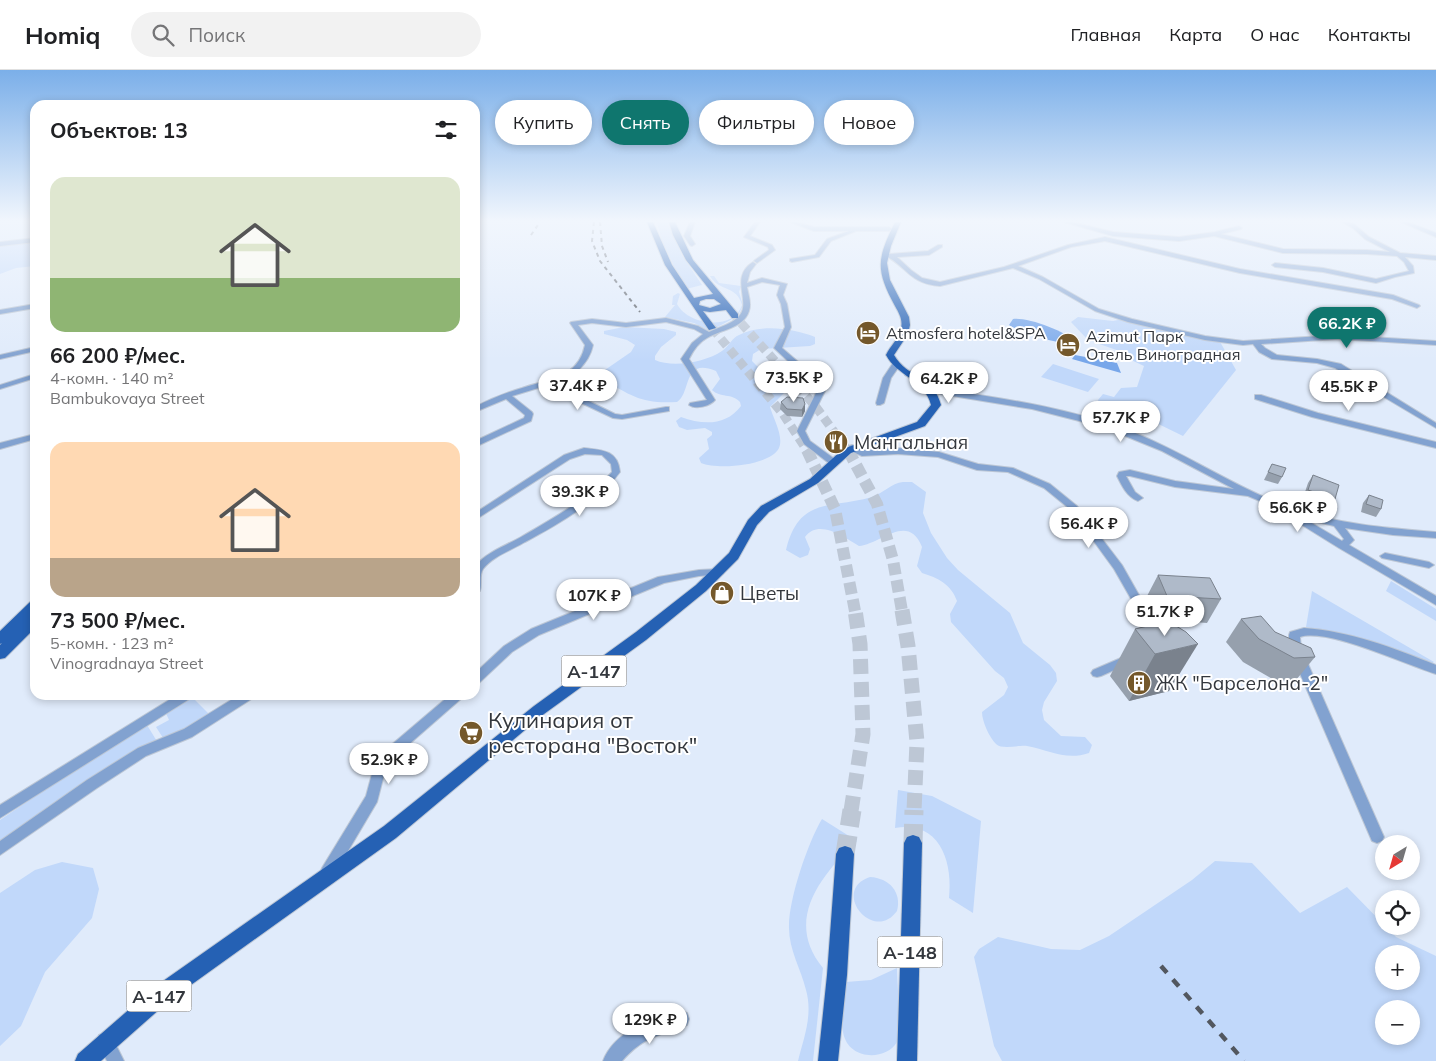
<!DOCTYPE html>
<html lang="ru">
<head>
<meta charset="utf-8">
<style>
	body { margin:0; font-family:Mulish,sans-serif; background:#f2f2f2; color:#202124; height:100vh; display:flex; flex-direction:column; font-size:19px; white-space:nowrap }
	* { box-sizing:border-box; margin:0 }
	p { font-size:16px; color:#757577 }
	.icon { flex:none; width:28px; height:28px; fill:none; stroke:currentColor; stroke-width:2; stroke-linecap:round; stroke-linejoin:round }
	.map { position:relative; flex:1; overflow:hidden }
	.drawer { position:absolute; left:30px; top:30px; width:450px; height:600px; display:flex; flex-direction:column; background:#fff; border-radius:15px; box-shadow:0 2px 8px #0003 }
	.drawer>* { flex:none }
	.hud { position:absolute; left:495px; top:30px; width:475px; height:45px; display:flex; gap:10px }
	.needle { width:32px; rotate:217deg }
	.tools { position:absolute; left:1375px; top:765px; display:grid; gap:10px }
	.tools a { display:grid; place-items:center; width:45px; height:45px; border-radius:50%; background:#fff; box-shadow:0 2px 8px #0003; font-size:25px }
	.price { position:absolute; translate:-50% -42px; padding:0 11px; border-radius:18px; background:#fff; color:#222; font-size:16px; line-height:32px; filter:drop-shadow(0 1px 2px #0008) }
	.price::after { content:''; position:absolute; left:50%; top:30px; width:15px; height:11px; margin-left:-8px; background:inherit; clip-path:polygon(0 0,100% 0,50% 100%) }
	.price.active { background:#0f766e; color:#fff }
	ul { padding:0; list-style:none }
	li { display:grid; align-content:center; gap:10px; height:265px; padding:0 20px }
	li span { display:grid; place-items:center; height:155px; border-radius:15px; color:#555 }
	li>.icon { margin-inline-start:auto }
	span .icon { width:90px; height:90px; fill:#fffc; stroke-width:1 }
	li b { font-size:21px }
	h2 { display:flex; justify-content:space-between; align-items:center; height:60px; padding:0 20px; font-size:21px }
	.chip { padding:0 18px; border-radius:22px; background:#fff; box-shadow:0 2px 8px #0003; font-size:18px; line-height:45px }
	.chip.active { background:#0f766e; color:#fff }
	header { display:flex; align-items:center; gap:30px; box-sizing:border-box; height:70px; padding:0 25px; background:#fff; border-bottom:1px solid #e0e0e0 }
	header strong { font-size:24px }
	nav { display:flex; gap:28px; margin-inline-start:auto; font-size:18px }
	.search { width:350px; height:45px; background:#f2f2f2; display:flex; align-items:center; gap:12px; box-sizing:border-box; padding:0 18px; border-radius:28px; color:#757577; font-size:19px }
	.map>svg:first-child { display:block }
	.green { fill:#c1d8fa; fill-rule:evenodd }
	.water { fill:#78a7ea }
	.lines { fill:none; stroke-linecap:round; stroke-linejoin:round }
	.major-tunnel-far4 { stroke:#bdc7d5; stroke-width:8; stroke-dasharray:8 4; stroke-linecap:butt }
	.major-tunnel-far3 { stroke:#bdc7d5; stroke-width:9; stroke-dasharray:9 5; stroke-linecap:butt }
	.major-tunnel-far2 { stroke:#bdc7d5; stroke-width:12; stroke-dasharray:12 5.5; stroke-linecap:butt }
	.major-tunnel-far1 { stroke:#bdc7d5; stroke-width:15; stroke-dasharray:15 8; stroke-linecap:butt }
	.major-tunnel { stroke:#bdc7d5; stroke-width:19; stroke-dasharray:19 9; stroke-linecap:butt }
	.minor-casing { stroke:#bdc7d5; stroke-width:2 }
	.major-casing { stroke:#bdc7d5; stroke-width:2 }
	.minor { fill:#82a2d0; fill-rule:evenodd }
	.major { fill:#2561b4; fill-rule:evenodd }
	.rail-far1 { stroke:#52575f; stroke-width:2; stroke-dasharray:4 4; stroke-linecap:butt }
	.rail { stroke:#52575f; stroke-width:4.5; stroke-dasharray:9 9; stroke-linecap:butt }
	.wall { fill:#96a0ad }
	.shaded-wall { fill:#7a828d }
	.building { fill:#afbac9; stroke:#7a828d }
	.labels { text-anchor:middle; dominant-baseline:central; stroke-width:4; stroke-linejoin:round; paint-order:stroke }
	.far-poi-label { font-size:16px; fill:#33373d; stroke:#fff; text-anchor:start }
	.shield { fill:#fff; stroke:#707377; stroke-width:1 }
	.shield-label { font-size:18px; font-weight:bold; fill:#33373d }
	.poi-label { font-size:19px; fill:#33373d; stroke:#fff; text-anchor:start }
	.near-poi-label { font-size:22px; fill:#33373d; stroke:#fff; text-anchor:start }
</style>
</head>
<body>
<header>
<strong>Homiq</strong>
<div class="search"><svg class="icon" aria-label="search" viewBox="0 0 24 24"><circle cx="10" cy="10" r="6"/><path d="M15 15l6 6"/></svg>Поиск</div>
<nav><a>Главная</a><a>Карта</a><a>О нас</a><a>Контакты</a></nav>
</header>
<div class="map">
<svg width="1436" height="991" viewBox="0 0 1436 991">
	<rect width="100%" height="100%" fill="#e0ebfb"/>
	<g class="green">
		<path d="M657,152H667L682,185L702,215L686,219L671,196L673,194L661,169Z"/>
		<path d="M35,168V196L16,198L0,204V173Z"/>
		<path d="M710,206H714L719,213L741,216L739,222L743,235L738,246L710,261L694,253L665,247L675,235H672L673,226L678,223L680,224L677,234C688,255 733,262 742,235C737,215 719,222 710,206Z"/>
		<path d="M1078,247L1113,251L1123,249L1219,270L1236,300L1183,366L1142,346L1101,336L1098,330L1103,324L1114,327L1121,318L1137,317L1144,296L1129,289L1125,283L1088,270L1071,252Z"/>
		<path d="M624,257L664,259L676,262V265L661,277L655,286V290C673,298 706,292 722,281C729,276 732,268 739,265C761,254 792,258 815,267V274L810,276L761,279L753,284L752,291L784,323L770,337C773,348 784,366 779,378C770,396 718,400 701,393L699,388L709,379L707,369L712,365V362L705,358L687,360L679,357L676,351L681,347C703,355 726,356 741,336L740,332C732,323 720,328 712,320L720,309L716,301C682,287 692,322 677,332C641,334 633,326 603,310L600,306L602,302L631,282L635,275L627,270L604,264V261Z"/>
		<path d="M1053,294L1099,309L1088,322L1041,307Z"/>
		<path d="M903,412H912L926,422L923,443L931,463L947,488L958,500L1010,543L1023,573L1050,595L1056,603L1057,611L1044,632L1042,640L1044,650L1061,666L1085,667L1092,675L1089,683C1066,691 1049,680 1027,676C1019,675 1002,680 996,674C989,667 982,651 982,642L1004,625L1008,617L1004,608L995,601L951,552L950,544L957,531C951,514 938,508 922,503L917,496L922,477C908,442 881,474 859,476C845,468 819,448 805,467L810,479L808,485L800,488L786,480C799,426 831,439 872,427C884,423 891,413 903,412Z"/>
		<path d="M1391,511L1436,539V551L1386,521Z"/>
		<path d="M1312,521L1434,592L1431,594L1351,566L1306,557Z"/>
		<path d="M190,625L210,645L165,671L156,657L169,650L165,641Z"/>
		<path d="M147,655L158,673L0,772V750L64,707Z"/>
		<path d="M898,720L932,726L981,751L973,843L949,828C953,792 940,750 895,758Z"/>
		<path d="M822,749L857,771C820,806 784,851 823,898L813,991H798C804,967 813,945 806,920C801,899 789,880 789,858C788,831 808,772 822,749Z"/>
		<path d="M1215,791L1252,793L1300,843L1347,817L1396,867L1436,886V991H1002L994,976L974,887L979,879L998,867L1051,879L1080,880L1109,866L1192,810ZM1384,884H1411V911H1384ZM1384,939H1411V966H1384Z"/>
		<path d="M62,792L93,798L99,819L92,848L45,902L21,956L0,976V823L35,800Z"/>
		<path d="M870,807C889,808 902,822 897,841C873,874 830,820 870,807Z"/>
		<path d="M897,898C897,915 902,958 897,972C886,991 848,991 843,962C841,947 845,928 846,912L871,910Z"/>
	</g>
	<g class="water">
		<path d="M1013,249C1027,247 1067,261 1075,273C1059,275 1023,264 1009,255Z"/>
		<path d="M1075,285L1117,293L1121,303L1072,289Z"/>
	</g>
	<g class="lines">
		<path class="major-tunnel-far4" d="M735,246L742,254"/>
		<g class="major-tunnel-far3">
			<path d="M741,253L816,337L849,382"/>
			<path d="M712,258L783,344L808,382"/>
		</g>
		<g class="major-tunnel-far2">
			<path d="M807,380L835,439L855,541"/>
			<path d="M848,380L877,434L893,490L902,541"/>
		</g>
		<g class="major-tunnel-far1">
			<path d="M902,540L908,576L917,672L914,741"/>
			<path d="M851,741L863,664L860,574L855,540"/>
		</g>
		<g class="major-tunnel">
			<path d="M913,773L914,740"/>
			<path d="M845,784L852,740"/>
		</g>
		<g class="minor-casing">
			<g id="minor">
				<path d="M690,152H695L690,166L695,174L692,176L690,175L684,166Z"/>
				<path d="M755,152H760L750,166L772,175L775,180L757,193L754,191L755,190L769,180L768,177L744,167Z"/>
				<path d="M790,152H796L814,157H889L892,159L889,161H856L831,171L819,187L792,192L790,191V189L815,185L827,169L849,161H814Z"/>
				<path d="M1064,152H1072L1113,162L1179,167L1215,162L1239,156L1242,158L1241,159L1221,164L1283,179L1367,180L1390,182L1365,169L1353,158L1342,152H1349L1354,154L1369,167L1400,183L1436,186V190L1405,187L1413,196L1414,203L1395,207L1376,213L1323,202L1275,197L1272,195L1275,193L1323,198L1376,209L1409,201L1404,192L1397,186L1367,184L1283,183L1214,166L1179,171L1113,166Z"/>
				<path d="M1401,152H1408L1436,163V167Z"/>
				<path d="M1105,167L1240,199L1393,225L1419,235L1420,236L1417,238L1392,229L1240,203L1105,171L1071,177L1018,196L1043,207L1099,239L1132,249L1205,266L1243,271L1338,265L1436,271V275L1338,269L1261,274L1265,278L1277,285L1317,289L1341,294L1436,353V358L1335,298L1317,293L1272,289L1259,282L1253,274L1243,275L1205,270L1128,252L1095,241L1039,209L1013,198L940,216C910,214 907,197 886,186L889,184L928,181L938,175H942V177L929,185L897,187L911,200L922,208L940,212L1004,197L1068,175Z"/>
				<path d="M35,168V172L0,176V172Z"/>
				<path d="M753,192L756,194L750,202L747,213L762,208L787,214L783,225L787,234L791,257L782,278L810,302L825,321L805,361L810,371L836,390L837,392L836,394H830L804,374L797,361L817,321L804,306L774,278L785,257L781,234L777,225L780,215L762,212L747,217C748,224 752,233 749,241C744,258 720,260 707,268C698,273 693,281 689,289L715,330C710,336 696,340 689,335L690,333L707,330L681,289L692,273L703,264L694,259L666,252L626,257L592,253L578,255L593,275C589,294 572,309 554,314L615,344L622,345L666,337H669V341L622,349L613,348L545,316L512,326L532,342L533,344L531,351L475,377V371L524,348L525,345L506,329L475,342V337C490,329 505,323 522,318C548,309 578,309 585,275L570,253L571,252L592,249L626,253L666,248L698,256L709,262C719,257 733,254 740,245C751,231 729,207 753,192Z"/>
				<path d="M35,234V238L0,244V240Z"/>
				<path d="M35,277V281L0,289V285Z"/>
				<path d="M893,293L900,295L891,308L884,333L880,335H877L876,333L883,308Z"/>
				<path d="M905,301H911L946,316L947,318L945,320C1009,329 1073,339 1133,362C1187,384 1236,418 1291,438C1337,454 1387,458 1436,462V468L1393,465L1345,458L1354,470L1349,475L1436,526V535L1339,478L1289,447L1288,443L1248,426L1175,417L1130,406H1126L1135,422L1143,428L1138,431C1127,427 1122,416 1117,406L1119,402L1130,400L1175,411L1234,419L1162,381L1103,357L1032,339L928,322V318L938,319L905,305ZM1305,449L1334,456L1344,469L1342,471Z"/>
				<path d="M35,304V308L0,319V315Z"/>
				<path d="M1255,325H1261L1318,343L1436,372V378L1312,347L1255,329Z"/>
				<path d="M35,364V369L0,379V373Z"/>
				<path d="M852,375L863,380L898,378L939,382L978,394L1013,398L1050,414L1077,436L1122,495L1148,541L1152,558L1150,571H1142L1141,568L1142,558L1138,541L1114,499L1071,440L1044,418L1008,402L977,400L938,387L898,384L862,386L849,380V376Z"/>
				<path d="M584,378C602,380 618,380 620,402C599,431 557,455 525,472C512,480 493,486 483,499C479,505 482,514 480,521L475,525V496C487,482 505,476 521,467C552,449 588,429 612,402L611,394L602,385L585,384L570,389L475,450V443L564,385Z"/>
				<path d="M1385,483L1429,492L1434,495L1429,498L1382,488L1380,486Z"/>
				<path d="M719,499L723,500L724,502L723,504L699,506L664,513L539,565L512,582L479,613L475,615V603L504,576L531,559L658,507L699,500Z"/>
				<path d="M1304,558C1349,561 1394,578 1436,595V604C1406,595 1328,558 1300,567L1301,578L1384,767L1382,771L1377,773L1372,771L1289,578V565L1290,562Z"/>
				<path d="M1128,585L1132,586L1134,589L1132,592L1101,606L1097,607L1093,606L1091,603L1093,600Z"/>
				<path d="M177,625H193L191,628L0,748V735Z"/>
				<path d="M239,625H255L253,628L192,667L146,686L97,718L0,785V771L87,710L138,678L184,659Z"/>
				<path d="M450,625H464L462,628L391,690L385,701L377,732L332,808L327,810L322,808L320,803L322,798L366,726L373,700L383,682Z"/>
				<path d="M681,941L687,943L689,949L687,955C659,966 644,966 622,991H603C615,960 652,949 681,941Z"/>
				<path d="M105,963L111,965L124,991H107L97,971L99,965Z"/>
			</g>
		</g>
		<g class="major-casing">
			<g id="major">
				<path d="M647,152H653L672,195L694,228L713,224L686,190L673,165L669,152H675L693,190L738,244V248H732L726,240L710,242L703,241L716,258L709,260L665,195ZM706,229H714L721,234L710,238L699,235L700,231Z"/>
				<path d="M895,152H901L891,176L887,193L890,210L909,247L910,255L908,264L894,285C907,308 934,306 941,335L925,356L851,383L818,413L769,442L757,455L738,489L706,521L646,570L544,644L396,768L170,930L101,991H75L78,984L156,916L384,756L534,636L636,562L696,515L729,483L748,450L761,436L810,409L843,379L917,352L931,335C925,310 897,306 886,285C890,276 899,269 901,258C903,250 899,243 895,236C875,199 877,189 895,152Z"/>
				<path d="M35,530V543L32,546L35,545V558L5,588L0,589V575L2,573L0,574V561L30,532Z"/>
				<path d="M913,765L919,767L922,773L917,991H897L904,773L907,767Z"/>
				<path d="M845,776L851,778L854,784L847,905L838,991H818L827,905L836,784L839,778Z"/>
			</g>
		</g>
		<use href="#minor" class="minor"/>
		<use href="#major" class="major"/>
		<g class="rail-far1">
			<path d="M594,152L592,171L600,191L640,242"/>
			<path d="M600,152L602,176L608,192"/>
			<path d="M531,165L540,152"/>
		</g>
		<path class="rail" d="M1161,896L1244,991"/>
	</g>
	<g class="wall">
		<path d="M781,332L805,334V341L802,347L787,346L780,339Z"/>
		<path d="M1272,394L1282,407L1278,414L1264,410Z"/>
		<path d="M1313,405L1335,429L1330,437L1303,428L1308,413Z"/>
		<path d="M1369,425L1381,439L1376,447L1361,442L1363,433Z"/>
		<path d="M1158,505L1221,529L1207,553L1155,549L1146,528Z"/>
		<path d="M1241,549L1275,562L1315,587L1296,610L1276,611L1243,592L1226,572Z"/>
		<path d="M1168,551L1169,621L1129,631L1110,606L1135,559Z"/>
	</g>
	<g class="shaded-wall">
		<path d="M805,334V341L802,347V340Z"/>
		<path d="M1198,574L1169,621L1129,631L1155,584Z"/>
	</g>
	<g class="building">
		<path d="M787,327L803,328L805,334L802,340L787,339L781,332Z"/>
		<path d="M1272,394L1286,398L1282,407L1268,402Z"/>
		<path d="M1313,405L1339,415L1335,429L1308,420Z"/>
		<path d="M1369,425L1383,430L1381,439L1366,434Z"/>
		<path d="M1158,505L1210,508L1221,529L1167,526Z"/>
		<path d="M1261,546L1275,562L1311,578L1315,587L1294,588L1259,569L1241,549Z"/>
		<path d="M1168,551L1186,562L1198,574L1155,584L1135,559Z"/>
	</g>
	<linearGradient id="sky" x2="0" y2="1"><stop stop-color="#7bafe9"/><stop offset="0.52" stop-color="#f1f6fd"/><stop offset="1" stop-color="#f1f6fd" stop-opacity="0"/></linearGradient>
	<rect width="1436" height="290" fill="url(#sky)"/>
	<defs>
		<g id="hotel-disc" transform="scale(1.25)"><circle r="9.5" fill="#74582b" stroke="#fff"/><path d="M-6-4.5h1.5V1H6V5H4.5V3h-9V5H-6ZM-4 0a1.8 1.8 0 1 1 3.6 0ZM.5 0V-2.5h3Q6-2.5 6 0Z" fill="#fff"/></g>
		<g id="restaurant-disc" transform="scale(1.25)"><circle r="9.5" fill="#74582b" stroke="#fff"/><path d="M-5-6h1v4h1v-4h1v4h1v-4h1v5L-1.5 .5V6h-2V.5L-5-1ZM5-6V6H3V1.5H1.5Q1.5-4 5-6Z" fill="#fff"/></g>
		<g id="shop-disc" transform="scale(1.25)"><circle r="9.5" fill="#74582b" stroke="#fff"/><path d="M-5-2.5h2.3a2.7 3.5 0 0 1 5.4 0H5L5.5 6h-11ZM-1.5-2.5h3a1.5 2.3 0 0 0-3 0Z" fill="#fff"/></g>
		<g id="building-disc" transform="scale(1.25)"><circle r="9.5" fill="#74582b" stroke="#fff"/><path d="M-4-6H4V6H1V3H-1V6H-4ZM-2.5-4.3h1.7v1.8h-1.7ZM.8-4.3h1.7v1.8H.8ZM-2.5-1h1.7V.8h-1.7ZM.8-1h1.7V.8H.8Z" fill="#fff"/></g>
		<g id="supermarket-disc" transform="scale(1.25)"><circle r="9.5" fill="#74582b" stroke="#fff"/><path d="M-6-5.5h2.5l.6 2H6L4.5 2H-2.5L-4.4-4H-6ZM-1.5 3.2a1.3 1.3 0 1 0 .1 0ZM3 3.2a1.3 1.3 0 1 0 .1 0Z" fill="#fff"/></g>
	</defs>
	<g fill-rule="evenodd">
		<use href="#hotel-disc" x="868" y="263"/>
		<use href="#hotel-disc" x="1068" y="275"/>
		<use href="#restaurant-disc" x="836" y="372"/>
		<use href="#shop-disc" x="722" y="523"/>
		<use href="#building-disc" x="1139" y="613"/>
		<use href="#supermarket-disc" x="471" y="663"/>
	</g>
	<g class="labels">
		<g class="far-poi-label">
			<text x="886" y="263">Atmosfera hotel&amp;SPA</text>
			<text x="1086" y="266">Azimut Парк<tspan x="1086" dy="18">Отель Виноградная</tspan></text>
		</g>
		<g class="shield">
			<rect x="561.5" y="585.5" width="65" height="31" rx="4"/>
			<rect x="877.5" y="866.5" width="65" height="31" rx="4"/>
			<rect x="126.5" y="910.5" width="65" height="31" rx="4"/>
		</g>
		<g class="shield-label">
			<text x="594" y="601">А-147</text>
			<text x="910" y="882">А-148</text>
			<text x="159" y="926">А-147</text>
		</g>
		<g class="poi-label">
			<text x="854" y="372">Мангальная</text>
			<text x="740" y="523">Цветы</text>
			<text x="1156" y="613">ЖК "Барселона-2"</text>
		</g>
		<g class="near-poi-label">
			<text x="488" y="650">Кулинария от<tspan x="488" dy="25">ресторана "Восток"</tspan></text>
		</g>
	</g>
</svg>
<div class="tools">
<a><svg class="needle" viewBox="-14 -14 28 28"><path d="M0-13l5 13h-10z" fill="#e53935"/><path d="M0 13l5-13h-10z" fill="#757577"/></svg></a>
<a><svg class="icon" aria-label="locate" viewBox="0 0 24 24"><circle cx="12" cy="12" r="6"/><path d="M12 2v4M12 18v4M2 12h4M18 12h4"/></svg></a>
<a>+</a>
<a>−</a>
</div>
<b class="price active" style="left:1347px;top:279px">66.2K ₽</b>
<b class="price" style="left:794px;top:333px">73.5K ₽</b>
<b class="price" style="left:949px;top:334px">64.2K ₽</b>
<b class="price" style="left:578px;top:341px">37.4K ₽</b>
<b class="price" style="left:1349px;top:342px">45.5K ₽</b>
<b class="price" style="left:1121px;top:373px">57.7K ₽</b>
<b class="price" style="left:580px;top:447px">39.3K ₽</b>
<b class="price" style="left:1298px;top:463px">56.6K ₽</b>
<b class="price" style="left:1089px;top:479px">56.4K ₽</b>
<b class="price" style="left:594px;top:551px">107K ₽</b>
<b class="price" style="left:1165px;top:567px">51.7K ₽</b>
<b class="price" style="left:389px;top:715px">52.9K ₽</b>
<b class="price" style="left:650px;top:975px">129K ₽</b>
<div class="hud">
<a class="chip">Купить</a>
<a class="chip active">Снять</a>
<a class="chip">Фильтры</a>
<a class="chip">Новое</a>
</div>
<section class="drawer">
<h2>Объектов: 13<svg class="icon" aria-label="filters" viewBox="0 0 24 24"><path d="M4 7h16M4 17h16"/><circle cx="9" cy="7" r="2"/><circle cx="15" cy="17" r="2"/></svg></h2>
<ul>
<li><span style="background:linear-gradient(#dfe7d0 65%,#8fb573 0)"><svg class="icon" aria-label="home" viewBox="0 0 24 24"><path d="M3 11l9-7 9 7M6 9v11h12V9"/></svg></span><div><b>66 200 ₽/мес.</b><p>4-комн. · 140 m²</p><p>Bambukovaya Street</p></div></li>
<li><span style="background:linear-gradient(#ffd9b3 75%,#b9a48a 0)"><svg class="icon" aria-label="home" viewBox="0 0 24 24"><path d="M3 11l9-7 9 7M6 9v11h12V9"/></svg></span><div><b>73 500 ₽/мес.</b><p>5-комн. · 123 m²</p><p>Vinogradnaya Street</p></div></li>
</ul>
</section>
</div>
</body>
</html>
